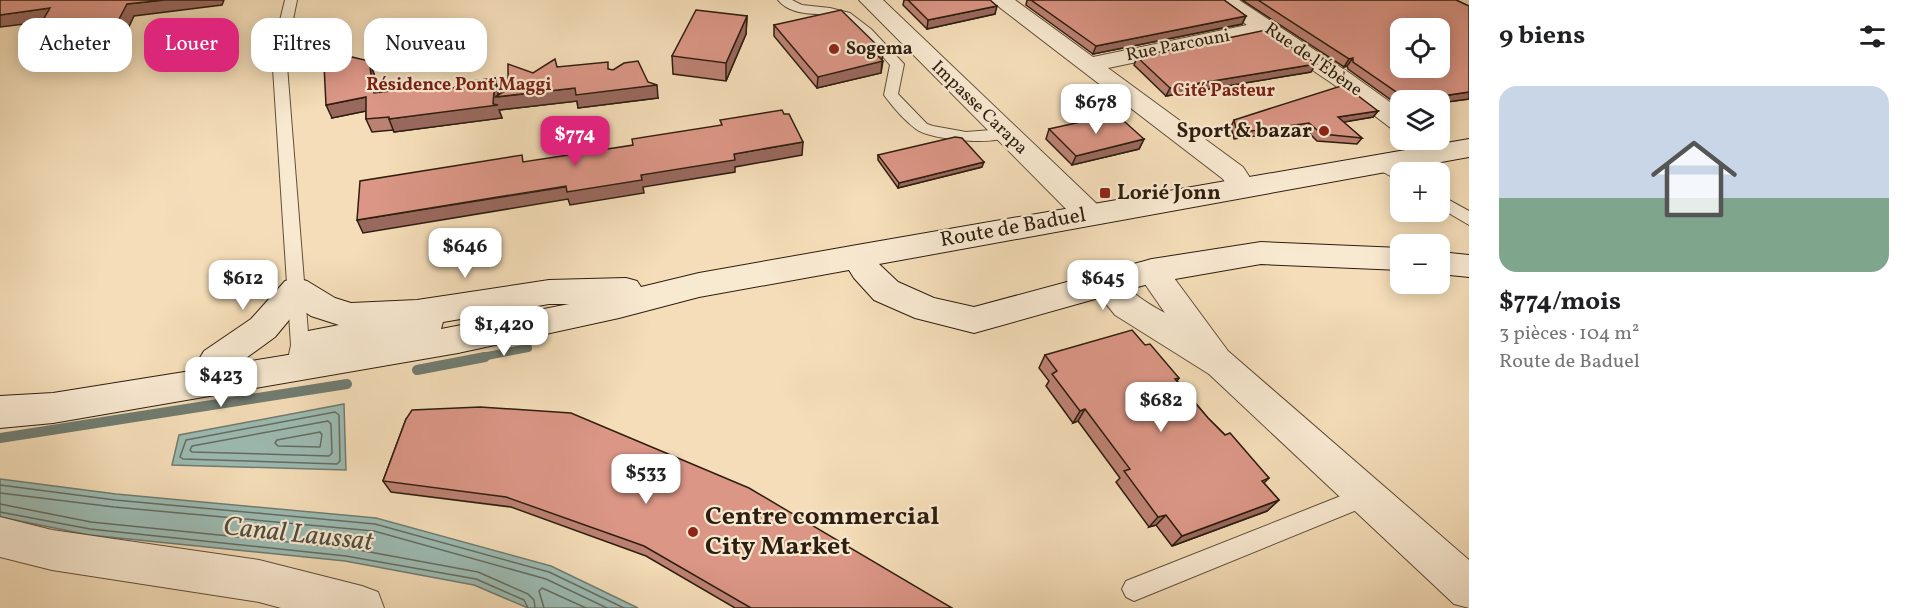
<!DOCTYPE html>
<html lang="fr">
<head>
<meta charset="utf-8">
<style>
	body { margin:0; font-family:Vollkorn,serif; background:#f6f6f6; color:#202124; height:100vh; display:flex; flex-direction:column; font-size:22px; white-space:nowrap }
	* { box-sizing:border-box; margin:0 }
	p { font-size:20px; color:#757577 }
	.icon { flex:none; width:33px; height:33px; fill:none; stroke:currentColor; stroke-width:2; stroke-linecap:round; stroke-linejoin:round }
	.map { position:relative; flex:1; overflow:hidden }
	.panel { display:flex; flex-direction:column; background:#fff; width:450px }
	.panel>* { flex:none }
	.guide { position:absolute; left:18px; top:18px; width:570px; height:54px; display:flex; gap:12px }
	.controls { position:absolute; left:1390px; top:18px; display:grid; gap:12px }
	.controls a { display:grid; place-items:center; width:60px; height:60px; border-radius:12px; background:#fff; box-shadow:0 3px 15px #0003; font-size:30px }
	.price { position:absolute; translate:-50% -51px; padding:0 14px; border-radius:12px; background:#fff; color:#222; font-size:20px; line-height:39px; filter:drop-shadow(0 2px 3px #0008) }
	.price::after { content:''; position:absolute; left:50%; top:36px; width:18px; height:14px; margin-left:-9px; background:inherit; clip-path:polygon(0 0,100% 0,50% 100%) }
	.price.on { background:#db2777; color:#fff }
	ul { padding:0; list-style:none }
	li { display:grid; align-content:center; gap:12px; height:318px; padding:0 30px }
	li+li { border-top:2px solid #e0e0e0 }
	li span { display:grid; place-items:center; height:186px; border-radius:18px; color:#555 }
	li>.icon { margin-inline-start:auto }
	span .icon { width:108px; height:108px; fill:#fffc; stroke-width:1 }
	li b { font-size:26px }
	h2 { display:flex; justify-content:space-between; align-items:center; height:72px; padding:0 30px; font-size:26px }
	.tag { padding:0 21px; border-radius:18px; background:#fff; box-shadow:0 3px 15px #0003; font-size:21px; line-height:54px }
	.tag.on { background:#db2777; color:#fff }
	main { display:flex; flex:1; min-height:0 }
	.map>svg:first-child { display:block }
	.water { fill:#9cbbb3; stroke:#707c71; stroke-width:1.5 }
	.lines { fill:none; stroke-linecap:round; stroke-linejoin:round }
	.shore { stroke:#656c61; stroke-width:1.5 }
	.stream-far1 { stroke:#707c71; stroke-width:8 }
	.stream { stroke:#707c71; stroke-width:10 }
	.lane-casing { stroke:#604e39; stroke-width:2 }
	.street-casing { stroke:#604e39; stroke-width:2 }
	.secondary-casing { stroke:#2e1e0f; stroke-width:2 }
	.lane { fill:#f8e9d1; fill-rule:evenodd }
	.street { fill:#f8e9d1; fill-rule:evenodd }
	.secondary { fill:#f8e9d1; fill-rule:evenodd }
	.wall { fill:#bc8173; stroke:#2e1e0f; stroke-width:1.5 }
	.shaded-wall { fill:#99695e; stroke:#2e1e0f; stroke-width:1.5 }
	.building { fill:#db9686; stroke:#2e1e0f; stroke-width:1.5; fill-rule:evenodd }
	.poi-dot { fill:#8f2418; stroke:#f8e9d1; stroke-width:2 }
	.labels { text-anchor:middle; dominant-baseline:central; stroke-width:4.5; stroke-linejoin:round; paint-order:stroke }
	.far-street-label { font-size:18px; fill:#2e1e0f; stroke:#f8e9d1 }
	.far-poi-label { font-size:18px; font-weight:bold; fill:#2e1e0f; stroke:#f8e9d1; text-anchor:start }
	.far-neighbourhood-label { font-size:18px; font-weight:bold; fill:#7a1f14; stroke:#f8e9d1 }
	.poi-label { font-size:21px; font-weight:bold; fill:#2e1e0f; stroke:#f8e9d1; text-anchor:end }
	.street-label { font-size:21px; fill:#2e1e0f; stroke:#f8e9d1 }
	.near-poi-label { font-size:26px; font-weight:bold; fill:#2e1e0f; stroke:#f8e9d1; text-anchor:start }
	.near-water-label { font-size:27px; font-style:italic; fill:#4f4d40; stroke:#f8e9d1 }
</style>
</head>
<body>
<main>
<div class="map">
<svg width="1469" height="608" viewBox="0 0 1469 608">
	<rect width="100%" height="100%" fill="#f4ddb8"/>
	<filter id="stains"><feTurbulence type="fractalNoise" baseFrequency=".00333" numOctaves="4"/><feColorMatrix values="0 0 0 0 .2 0 0 0 0 .09 0 0 0 0 .02 0 0 0 .5 -.17"/></filter>
	<radialGradient id="worn" r=".72"><stop offset=".6" stop-color="#630" stop-opacity="0"/><stop offset="1" stop-color="#630" stop-opacity=".3"/></radialGradient>
	<g class="water">
		<path d="M344,404L346,470L172,465L179,435Z"/>
		<path d="M0,479L116,494L376,518L551,566L638,608H528L474,585L345,561L89,535L0,517Z"/>
	</g>
	<g class="lines">
		<g class="shore">
			<path d="M335,412L339,415L340,461L337,464L183,459L180,457L186,440Z"/>
			<path d="M328,421L331,424L332,453L329,456L192,452L190,450L192,446Z"/>
			<path d="M320,432L322,435L320,447L278,446L275,443L277,440Z"/>
			<path d="M0,485L115,500L375,524L549,572L624,608"/>
			<path d="M0,493L114,507L374,531L546,579L607,608"/>
			<path d="M0,504L91,522L348,548L478,572L528,594L534,600L535,608"/>
			<path d="M0,512L90,529L346,556L476,579L524,600L528,608"/>
			<path d="M544,608L539,591L542,588L586,608"/>
		</g>
		<path class="stream-far1" d="M477,358L528,348"/>
		<g class="stream">
			<path d="M417,370L485,357"/>
			<path d="M0,438L347,384"/>
		</g>
		<g class="lane-casing">
			<g id="lane">
				<path d="M285,0H297L286,53L309,345L303,375L296,377L289,375L286,369L291,345L272,53Z"/>
				<path d="M778,0H792L802,5L830,8L850,13L871,29L904,64L898,94L927,124L933,126L966,132L1004,129L1011,134C1000,147 930,140 916,129C905,121 892,106 884,95L890,65C876,49 863,29 843,20C822,9 795,20 778,0Z"/>
				<path d="M1381,160L1405,172H1401V182L1376,168L1373,165Z"/>
				<path d="M1440,195L1469,211V225L1440,208Z"/>
				<path d="M1366,486L1374,489L1377,496L1374,503L1134,601L1126,597L1122,589L1126,581Z"/>
			</g>
		</g>
		<g class="street-casing">
			<g id="street">
				<path d="M859,0H883L1100,207L1104,214L1100,221L1089,224L1078,221Z"/>
				<path d="M990,0H1015L1093,57L1247,25L1213,0H1239L1351,74L1401,110V131L1392,129L1333,84L1262,36L1108,68L1243,167L1256,187L1252,194L1242,196L1232,194L1223,179Z"/>
				<path d="M1440,139L1455,153L1451,159C1434,163 1419,154 1409,140Z"/>
				<path d="M1152,259L1163,263L1228,351L1469,560V608L1454,604L1209,374L1115,315L1090,284L1095,276C1120,268 1122,284 1139,297C1147,303 1156,308 1165,313L1136,271L1141,263Z"/>
				<path d="M0,517L52,530L259,560L362,586L378,592L384,608H281L259,602L52,570L0,557Z"/>
			</g>
		</g>
		<g class="secondary-casing">
			<g id="secondary">
				<path d="M1469,139V157L879,264L898,282L934,298L974,307L1152,259L1261,242L1401,248V270L1261,264L1152,283L974,333L915,318L874,300L854,278L849,270L699,297L619,318L458,353L53,423L0,428V396L53,393L203,369L198,361L204,351L251,319L285,281L296,278L307,281L335,298L351,303L417,300L549,280L626,278L637,281L641,287L699,273L857,245ZM549,304H569L441,329L443,322ZM299,308L311,316L339,325L303,332L298,342L306,352L239,363L275,337Z"/>
				<path d="M1440,252L1469,255V277L1440,274Z"/>
			</g>
		</g>
		<use href="#lane" class="lane"/>
		<use href="#street" class="street"/>
		<use href="#secondary" class="secondary"/>
	</g>
	<g class="wall">
		<path d="M904,0H990L995,14L927,29L903,5Z"/>
		<path d="M1027,0H1224L1246,16L1242,24L1093,54L1026,5Z"/>
		<path d="M1242,0H1456L1469,6V99L1440,103V100H1401V107L1348,69L1347,66L1344,67Z"/>
		<path d="M747,16L746,34L726,81L673,74L672,56Z"/>
		<path d="M774,25L882,60L883,61L881,73L817,88L774,36Z"/>
		<path d="M1137,57L1311,72L1166,96L1134,65Z"/>
		<path d="M369,61L374,74L377,93L450,90L495,78L498,91V95L533,73L557,67L608,69L648,82L658,98L578,108L577,101L499,110L502,118L394,132L393,130L372,132L366,119V111L332,118Z"/>
		<path d="M1378,111L1373,117L1343,122L1362,138L1357,144L1317,141L1305,129L1234,139L1231,127L1234,120Z"/>
		<path d="M1049,129L1144,139L1139,149L1072,165L1046,139Z"/>
		<path d="M878,155L982,167L898,188L878,160Z"/>
		<path d="M1145,345L1179,378L1177,381L1208,418L1269,478L1264,483L1279,500L1267,511L1172,546L1156,525L1149,527L1116,482L1120,478L1078,421L1073,423L1046,386L1049,381L1039,368L1045,355Z"/>
		<path d="M406,419L952,608H735L646,556L511,507L391,492L383,481Z"/>
	</g>
	<g class="shaded-wall">
		<path d="M164,0H224L222,5L134,16L126,33L45,42L37,30L127,4Z"/>
		<path d="M997,6L995,14L927,29L928,20Z"/>
		<path d="M50,8L58,20L0,27V15Z"/>
		<path d="M747,16L746,34L726,81V63Z"/>
		<path d="M1246,16L1242,24L1093,54L1096,46Z"/>
		<path d="M883,51L881,73L817,88L818,77L875,53Z"/>
		<path d="M1353,58L1347,66L1344,67L1349,59Z"/>
		<path d="M369,61L374,74L379,106L374,93Z"/>
		<path d="M1316,64L1311,72L1166,96L1170,88Z"/>
		<path d="M495,78L498,91V97L575,88L657,85L658,98L578,108L577,101L499,110L502,118L394,132L389,119L493,104Z"/>
		<path d="M1469,92V99L1440,103V100H1427L1429,98Z"/>
		<path d="M366,97L371,110L332,118L326,105Z"/>
		<path d="M1378,111L1373,117L1333,124L1338,117Z"/>
		<path d="M1144,139L1139,149L1072,165L1076,156Z"/>
		<path d="M803,142L802,155L735,167V172L643,187L644,193L570,205L568,199L363,233L357,220L641,175L734,154Z"/>
		<path d="M984,162L982,167L898,188L899,183Z"/>
		<path d="M1085,409L1078,421L1073,423L1080,411Z"/>
		<path d="M1279,500L1267,511L1172,546L1182,536Z"/>
		<path d="M1166,515L1156,525L1149,527L1158,517Z"/>
	</g>
	<g class="building">
		<path d="M0,0H164L127,4L118,21L37,30L50,8L0,15Z"/>
		<path d="M908,0H990L997,6L928,20Z"/>
		<path d="M1031,0H1224L1246,16L1096,46Z"/>
		<path d="M1258,0H1456L1469,6V92L1429,98L1433,100H1408L1353,62V58L1349,59ZM1401,28H1440V68H1401Z"/>
		<path d="M696,10L747,16L726,63L672,56Z"/>
		<path d="M841,10L883,51L875,53L883,61L818,77L774,25Z"/>
		<path d="M1266,30L1316,64L1170,88L1137,57Z"/>
		<path d="M352,57L369,61L374,93L435,86L450,90L464,82L495,78L493,104L498,105L389,119V117L366,119V97L326,105L324,65L344,61Z"/>
		<path d="M555,59L557,67L608,62V69L613,70L624,63L638,61L648,82L657,85L576,95L575,88L495,97L508,89V64L533,73Z"/>
		<path d="M1344,85L1378,111L1338,117L1362,138L1322,134L1309,123L1237,133L1234,120Z"/>
		<path d="M782,110L784,114H789L803,142L734,154L735,160L641,175L642,180L567,192L566,186L357,220L360,181L522,155L523,162L633,145L632,139L722,125L720,120Z"/>
		<path d="M1116,114L1144,139L1076,156L1049,129Z"/>
		<path d="M955,137L962,138L984,162L899,183L878,155Z"/>
		<path d="M1132,330L1145,345L1150,344L1179,378L1175,379L1208,418L1225,435L1230,433L1269,478L1262,481L1279,500L1182,536L1166,515L1158,517L1124,471L1130,469L1085,409L1080,411L1052,374L1057,371L1045,355Z"/>
		<path d="M480,407L571,413L749,488L952,608H751L644,546L506,497L383,481L406,419L412,410Z"/>
	</g>
	<g class="poi-dot">
		<circle cx="834" cy="49" r="6"/>
		<circle cx="1324" cy="131" r="6"/>
		<rect x="1099" y="187" width="12" height="12" rx="3"/>
		<circle cx="693" cy="532" r="6"/>
	</g>
	<g class="labels">
		<g class="far-street-label">
			<text transform="translate(1178 46) rotate(-11)">Rue Parcouni</text>
			<text transform="translate(1313 60) rotate(35)">Rue de l'Ébène</text>
			<text transform="translate(979 108) rotate(44)">Impasse Carapa</text>
		</g>
		<g class="far-poi-label">
			<text x="846" y="49">Sogema</text>
		</g>
		<g class="far-neighbourhood-label">
			<text x="459" y="85">Résidence Pont Maggi</text>
			<text x="1224" y="91">Cité Pasteur</text>
		</g>
		<g class="poi-label">
			<text x="1312" y="131">Sport &amp; bazar</text>
			<text x="1117" y="193" text-anchor="start">Lorié Jonn</text>
		</g>
		<g class="street-label">
			<text transform="translate(1013 228) rotate(-10)">Route de Baduel</text>
		</g>
		<g class="near-poi-label">
			<text x="705" y="517">Centre commercial<tspan x="705" dy="30">City Market</tspan></text>
		</g>
		<g class="near-water-label">
			<text transform="translate(298 535) rotate(6)">Canal Laussat</text>
		</g>
	</g>
	<rect width="100%" height="100%" filter="url(#stains)"/>
	<rect width="100%" height="100%" fill="url(#worn)"/>
</svg>
<div class="controls">
<a><svg class="icon" aria-label="locate" viewBox="0 0 24 24"><circle cx="12" cy="12" r="6"/><path d="M12 2v4M12 18v4M2 12h4M18 12h4"/></svg></a>
<a><svg class="icon" aria-label="layers" viewBox="0 0 24 24"><path d="M12 4l9 5-9 5-9-5zM3 14l9 5 9-5"/></svg></a>
<a>+</a>
<a>−</a>
</div>
<b class="price" style="left:1096px;top:135px">$678</b>
<b class="price on" style="left:575px;top:167px">$774</b>
<b class="price" style="left:465px;top:279px">$646</b>
<b class="price" style="left:243px;top:311px">$612</b>
<b class="price" style="left:1103px;top:311px">$645</b>
<b class="price" style="left:504px;top:357px">$1,420</b>
<b class="price" style="left:221px;top:408px">$423</b>
<b class="price" style="left:1161px;top:433px">$682</b>
<b class="price" style="left:646px;top:505px">$533</b>
<div class="guide">
<a class="tag">Acheter</a>
<a class="tag on">Louer</a>
<a class="tag">Filtres</a>
<a class="tag">Nouveau</a>
</div>
</div>
<section class="panel">
<h2>9 biens<svg class="icon" aria-label="filters" viewBox="0 0 24 24"><path d="M4 7h16M4 17h16"/><circle cx="9" cy="7" r="2"/><circle cx="15" cy="17" r="2"/></svg></h2>
<ul>
<li><span style="background:linear-gradient(#c9d6e8 60%,#7fa58c 0)"><svg class="icon" aria-label="home" viewBox="0 0 24 24"><path d="M3 11l9-7 9 7M6 9v11h12V9"/></svg></span><div><b>$774/mois</b><p>3 pièces · 104 m²</p><p>Route de Baduel</p></div></li>
</ul>
</section>
</main>
</body>
</html>
